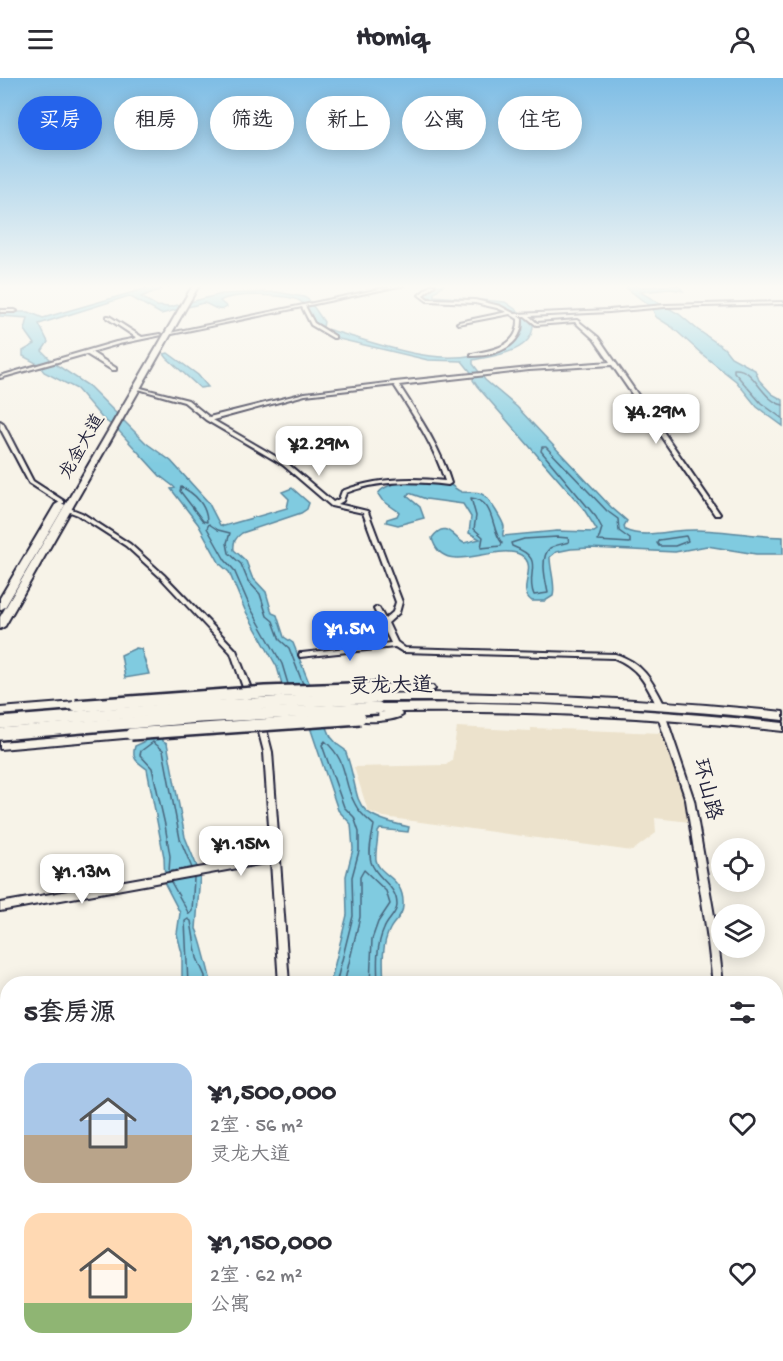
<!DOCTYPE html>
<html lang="zh">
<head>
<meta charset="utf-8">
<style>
	body { margin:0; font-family:"Gochi Hand","LXGW WenKai TC",sans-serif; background:#f2f2f3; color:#2b2b33; height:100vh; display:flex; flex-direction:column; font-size:22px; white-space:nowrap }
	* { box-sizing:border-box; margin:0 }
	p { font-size:20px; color:#7c7c81 }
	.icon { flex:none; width:33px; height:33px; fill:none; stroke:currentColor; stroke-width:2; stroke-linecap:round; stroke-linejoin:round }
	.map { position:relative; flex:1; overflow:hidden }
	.sheet { position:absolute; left:0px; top:898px; width:783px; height:386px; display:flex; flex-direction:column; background:#fff; border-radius:24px 24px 0 0; box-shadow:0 3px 15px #0003 }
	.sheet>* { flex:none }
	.banner { position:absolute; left:18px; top:18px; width:747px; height:54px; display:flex; gap:12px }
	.controls { position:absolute; left:711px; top:760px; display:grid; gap:12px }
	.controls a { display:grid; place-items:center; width:54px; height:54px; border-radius:50%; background:#fff; box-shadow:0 3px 15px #0003; font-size:30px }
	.price { position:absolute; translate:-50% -51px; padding:0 14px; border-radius:12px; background:#fff; color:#222; font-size:20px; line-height:39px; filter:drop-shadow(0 2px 3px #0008) }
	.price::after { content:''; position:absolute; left:50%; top:36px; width:18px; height:14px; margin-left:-9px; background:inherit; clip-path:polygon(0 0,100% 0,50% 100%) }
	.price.current { background:#2563eb; color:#fff }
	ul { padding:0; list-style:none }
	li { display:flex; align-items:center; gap:18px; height:150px; padding:0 24px }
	li span { display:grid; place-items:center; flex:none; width:168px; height:120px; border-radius:18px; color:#555 }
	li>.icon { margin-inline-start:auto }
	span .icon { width:72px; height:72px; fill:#fffc; stroke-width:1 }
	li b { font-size:26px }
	h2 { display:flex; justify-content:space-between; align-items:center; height:72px; padding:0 24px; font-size:26px }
	.chip { padding:0 21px; border-radius:27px; background:#fff; box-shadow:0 3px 15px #0003; font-size:21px; line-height:54px }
	.chip.current { background:#2563eb; color:#fff }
	header { display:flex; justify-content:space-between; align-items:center; height:78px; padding:0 24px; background:#fff; font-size:27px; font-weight:800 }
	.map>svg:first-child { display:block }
	.built { fill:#ece2cc }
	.water { fill:#80cbe0; stroke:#5a879e; stroke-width:1.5 }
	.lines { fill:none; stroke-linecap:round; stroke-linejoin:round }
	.shore { stroke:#48667d; stroke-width:1.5 }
	.minor-casing { stroke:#22223b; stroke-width:4 }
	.primary-casing { stroke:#22223b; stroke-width:4 }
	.minor { fill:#f7f3e8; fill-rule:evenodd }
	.primary { fill:#f7f3e8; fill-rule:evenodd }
	.primary-bridge-casing { stroke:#22223b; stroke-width:16; stroke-linecap:butt }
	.primary-bridge { stroke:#f7f3e8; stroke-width:11 }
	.labels { text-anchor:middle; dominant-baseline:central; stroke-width:4.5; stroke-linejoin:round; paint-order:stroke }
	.far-street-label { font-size:18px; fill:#22223b; stroke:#f7f3e8 }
	.street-label { font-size:21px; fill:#22223b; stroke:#f7f3e8 }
</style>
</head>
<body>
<header><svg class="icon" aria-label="menu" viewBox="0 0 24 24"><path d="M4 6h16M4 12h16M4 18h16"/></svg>Homiq<svg class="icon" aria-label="person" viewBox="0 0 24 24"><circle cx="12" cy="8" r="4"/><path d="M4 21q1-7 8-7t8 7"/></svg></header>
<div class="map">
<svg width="783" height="1283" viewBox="0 0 783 1283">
	<rect width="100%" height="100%" fill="#f7f3e8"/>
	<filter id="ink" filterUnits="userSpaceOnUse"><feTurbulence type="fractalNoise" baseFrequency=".0167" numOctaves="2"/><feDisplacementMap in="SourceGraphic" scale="12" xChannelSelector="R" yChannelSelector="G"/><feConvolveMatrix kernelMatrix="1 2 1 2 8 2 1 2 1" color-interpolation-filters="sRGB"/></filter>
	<g filter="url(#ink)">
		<path class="built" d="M457,649L531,653V650L662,655L672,672L686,718L690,744L655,740L656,755L632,773L384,739L368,733L354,689L446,687L452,682Z"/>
		<g class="water">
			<path d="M158,207H172L141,219L157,228L170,229L222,216L277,214L304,219L309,222L324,244L323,249L326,251C381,266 440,293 496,271C504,268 514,265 520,258C525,251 524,243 518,237H524L533,247C533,274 494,278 473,282V286L485,302L517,329L611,429L627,443L624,448L625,452C640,459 660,455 676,453C712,449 747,458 783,459V476H756L707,468L675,474L590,470L571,471L556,474L550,479C550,492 556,507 553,518L545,523H532C515,512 540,488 521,477C495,463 443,502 432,460C446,441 452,459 464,465L480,461L469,455L471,439L463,426L426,421L409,415L407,418L420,429L424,440L398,447L386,444L387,441L397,438L399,434L382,422L378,416C387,400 434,403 450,407C455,409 457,413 462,414C471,415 477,412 485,418C490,422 504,445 504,449C504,452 502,455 503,458L557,453L594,454L597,452L583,430L477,308L473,302L474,298L462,283L428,282L339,261C330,257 316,251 312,243C308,236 307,227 300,223C286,216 233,215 220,223L227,229C217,236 212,226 203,225L161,236L129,218L39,246L48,264L42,273L55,286L89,308L146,365L171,383L208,424L220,447L224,448L287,430L289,421L282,414L292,410L309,425L307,431L301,435L242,455C235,460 233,464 234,472L246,483L252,499L266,514L272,535L277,537L284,559L293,565L331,659L338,667L345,672C364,723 344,735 409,749L408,754L380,751L378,754C378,763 375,774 376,782C379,798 405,799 403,828C403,838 394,843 390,851C381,868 383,888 384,906H330L347,837L346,798L353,771L351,746L338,732L310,649L284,613L277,589L245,532L229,494L220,486L198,446L171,411L175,410L173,408L160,398L118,352L102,340L77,311L44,294L38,286L23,278V273L35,266L25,252L28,240L0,238V234H29L43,240Z"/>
			<path d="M435,207H443L434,215V218L505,224L521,235L471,222L426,219L424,217Z"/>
			<path d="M623,207H636L639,209L678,207L683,213L671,211L640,214L679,236L698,252L724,270L731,279L755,292L759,302L772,316L783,322V348L757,329L736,303L703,277L672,249L656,239L652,230Z"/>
			<path d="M168,275L198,297L208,309L200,310L167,280L164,276Z"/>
			<path d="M136,570L141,571L149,596L125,600L121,577Z"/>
			<path d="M162,657L163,663L167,665L185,759L200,796L196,851C199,855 211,901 211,906H182V875L177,856L180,835L165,806L164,779L147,691C138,684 131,682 135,668L144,664L148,658Z"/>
			<path d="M7,1017V1074L0,1078V1019Z"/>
			<path d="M776,1045L783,1046V1093L776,1092Z"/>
			<path d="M142,1277V1276L196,1277L195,1283H139Z"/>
		</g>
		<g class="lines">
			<g class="shore">
				<path d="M783,327C760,322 755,289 734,291V294L761,325L783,341"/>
				<path d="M542,369H546L607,433L618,441L619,453L630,461V465L598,463L602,450L596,439L541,373Z"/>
				<path d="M181,409C195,415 207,428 207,444L203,443L180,413Z"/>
				<path d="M471,420C496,423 490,451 502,465L501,468L481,470L483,459L474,451L476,438Z"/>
				<path d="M686,458L688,463L675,468H659L657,465L659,462Z"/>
				<path d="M557,459L568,460L569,464C563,466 555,467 550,470C539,479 546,504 548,515L534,517C524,493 548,482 512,468L511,465L524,461Z"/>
				<path d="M288,606L282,586L250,529L234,492L225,482L207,450L209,446L218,452L230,455L227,465L229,475L241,486L248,503L260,516L267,538L273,543L280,562L289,570L303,606"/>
				<path d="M169,794L170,778L165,747L152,690L140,677L141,673L153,664L163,672L180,761L192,790"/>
				<path d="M171,804L189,836L192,833L194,800"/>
				<path d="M188,906L185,843L188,841L191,843L197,880L205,898V906"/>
				<path d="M336,906L353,838L352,799L359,773V754L354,739L344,729L322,667L325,663C350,686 341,701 355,726C359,735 367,741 374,747C372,759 368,772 371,784C376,801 397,807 397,827C397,836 387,842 384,851C376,868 377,887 378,906"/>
				<path d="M344,906L360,839V799L364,792L386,813L390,826L378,844L372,861L370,906"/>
			</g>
			<g class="minor-casing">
				<g id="minor">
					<path d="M399,207H404L305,228L314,245L335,258V260H333L311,247L302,229L167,257L165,256Z"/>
					<path d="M431,207H435L423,217L428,221L475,222L500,228L515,236L609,232L665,227L783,224V226L665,229L609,234L529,238L537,245L577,242L598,259L720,436L719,437H715L612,287L529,292L399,307C419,338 440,369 451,405L448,407C414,403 379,402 346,415L343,423L338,426L367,433L368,434L402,524L399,535L388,545L397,564L405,570L615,576C642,584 652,602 664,626L663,628H657C646,606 639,590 614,580L403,574L395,569L300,579L299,577L300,575H302L391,565L374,531L377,529L379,530L385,541L393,534L396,524L363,435L331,428L283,387L206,342L184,324L135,310L137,309L188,322L209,339L305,315L395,304L529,290L610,284L594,261L575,244L536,247L525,238H518L522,241C523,269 495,278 471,278V276C493,272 519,269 518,241L510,236L458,246L457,245L459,244L507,234L497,230L475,225L427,223L419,217ZM394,307C414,338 434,368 445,403C410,399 375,400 342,413L339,421L333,424L287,385L213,342L305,317Z"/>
					<path d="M0,232H15L17,233L15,234H0Z"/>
					<path d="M107,238H109L142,259L160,256L162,257L119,266L91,274L116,290V292H112L86,276L0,300V298L116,264L137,260L107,240Z"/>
					<path d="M0,343L3,345L33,403L64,423V425H60L29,405L0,350Z"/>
					<path d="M67,429L82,435L130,466L164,497L236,572L254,618L253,620H247L246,618L231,575L160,499L126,468L78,437L65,432L64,431Z"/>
					<path d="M661,633L665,636L694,722L717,855L723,906H713L707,855L686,722L657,636Z"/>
					<path d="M260,640L264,643L272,674L289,906H279L271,784L0,833V825L271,777L264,674L256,643Z"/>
					<path d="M744,1276H756L757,1283H745Z"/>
				</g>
			</g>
			<g class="primary-casing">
				<g id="primary">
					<path d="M193,207H199L5,548L0,551V539Z"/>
					<path d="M60,424L65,427L5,529L0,532V520L55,427Z"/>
					<path d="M380,606L433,608L435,611L429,615C548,616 665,622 783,634V642C648,628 514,622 378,623L372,619L374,616L426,615L376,613L374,610L376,607Z"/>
					<path d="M76,624L80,625L82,628L80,631L0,638V630Z"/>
					<path d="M480,625C581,627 682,634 783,645V653C656,639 528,632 400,634L403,637C396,643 361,646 354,640L360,636L385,634L374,633L372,630L378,626Z"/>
					<path d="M131,652L135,653L137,656L135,659L0,671V663Z"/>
				</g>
			</g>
			<use href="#minor" class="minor"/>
			<use href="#primary" class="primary"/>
			<g class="primary-bridge-casing">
				<g id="primary-bridge">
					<path d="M76,628L265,614L380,610"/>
					<path d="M0,645L199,629L378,619"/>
					<path d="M0,656L199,639L378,630"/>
					<path d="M131,656L360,640"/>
				</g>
			</g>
			<use href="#primary-bridge" class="primary-bridge"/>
		</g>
	</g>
	<linearGradient id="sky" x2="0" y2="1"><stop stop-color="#7ebde5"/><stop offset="0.54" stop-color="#fbfaf5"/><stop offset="1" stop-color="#fbfaf5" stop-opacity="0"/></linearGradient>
	<rect width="783" height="386" fill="url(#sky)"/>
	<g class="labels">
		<g class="far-street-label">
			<text transform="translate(83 369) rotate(-60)">龙金大道</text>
		</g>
		<g class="street-label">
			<text transform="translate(391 610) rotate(-1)">灵龙大道</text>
			<text transform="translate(705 712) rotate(76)">环山路</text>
		</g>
	</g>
</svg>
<div class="controls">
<a><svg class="icon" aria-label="locate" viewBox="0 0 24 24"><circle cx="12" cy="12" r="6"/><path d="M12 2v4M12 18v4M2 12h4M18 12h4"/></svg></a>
<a><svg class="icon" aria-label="layers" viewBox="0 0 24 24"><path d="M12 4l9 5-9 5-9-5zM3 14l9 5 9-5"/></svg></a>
</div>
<b class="price" style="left:656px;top:367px">¥4.29M</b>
<b class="price" style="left:319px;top:399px">¥2.29M</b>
<b class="price current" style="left:350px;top:584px">¥1.5M</b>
<b class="price" style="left:241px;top:799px">¥1.15M</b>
<b class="price" style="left:82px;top:827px">¥1.13M</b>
<div class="banner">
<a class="chip current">买房</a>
<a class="chip">租房</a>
<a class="chip">筛选</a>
<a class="chip">新上</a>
<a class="chip">公寓</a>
<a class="chip">住宅</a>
</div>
<section class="sheet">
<h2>5套房源<svg class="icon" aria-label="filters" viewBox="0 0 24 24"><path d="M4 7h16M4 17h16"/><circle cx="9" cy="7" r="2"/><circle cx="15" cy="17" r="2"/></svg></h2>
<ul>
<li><span style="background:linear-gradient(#a9c7e8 60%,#b9a48a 0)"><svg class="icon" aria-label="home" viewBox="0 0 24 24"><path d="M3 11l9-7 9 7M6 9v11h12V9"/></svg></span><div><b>¥1,500,000</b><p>2室 · 56 m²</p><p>灵龙大道</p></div><svg class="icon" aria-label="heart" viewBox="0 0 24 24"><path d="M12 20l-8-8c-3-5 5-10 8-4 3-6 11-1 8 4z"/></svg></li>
<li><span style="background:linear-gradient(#ffd9b3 75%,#8fb573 0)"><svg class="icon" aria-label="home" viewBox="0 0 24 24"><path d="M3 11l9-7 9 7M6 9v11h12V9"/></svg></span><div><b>¥1,150,000</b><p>2室 · 62 m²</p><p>公寓</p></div><svg class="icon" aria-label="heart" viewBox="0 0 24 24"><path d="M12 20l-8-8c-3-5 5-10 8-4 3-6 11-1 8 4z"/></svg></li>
</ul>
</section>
</div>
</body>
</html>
